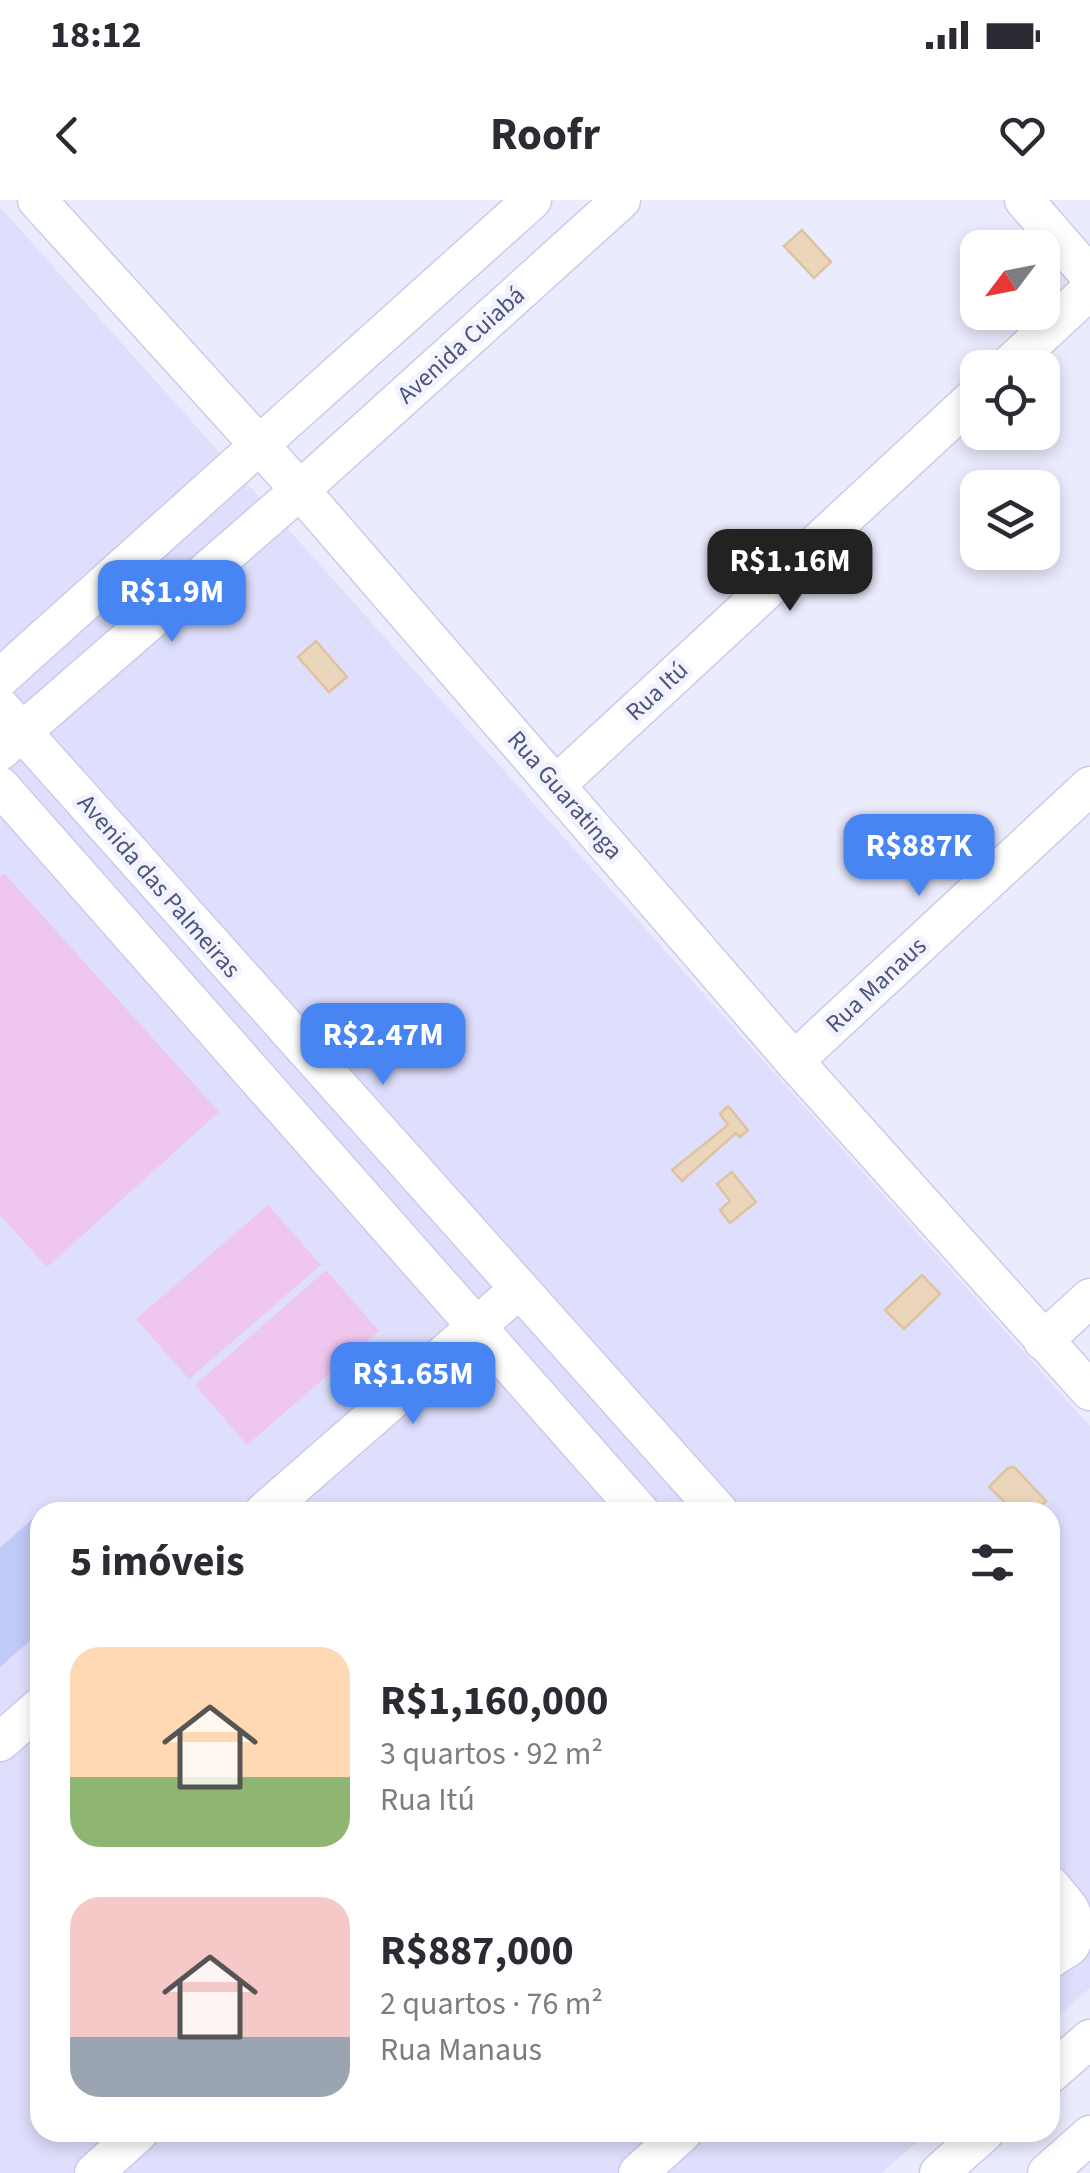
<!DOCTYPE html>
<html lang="pt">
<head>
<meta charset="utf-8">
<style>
	body { margin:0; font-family:"Source Sans 3",sans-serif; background:#f2f2f3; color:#2b2b33; height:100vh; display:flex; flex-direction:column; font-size:38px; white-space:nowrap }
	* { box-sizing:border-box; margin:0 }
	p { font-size:32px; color:#7c7c81 }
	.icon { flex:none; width:55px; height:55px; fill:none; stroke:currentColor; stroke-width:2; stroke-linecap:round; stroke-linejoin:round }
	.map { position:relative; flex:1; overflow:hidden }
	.details { position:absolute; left:30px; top:1302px; width:1030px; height:640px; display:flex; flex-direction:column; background:#fff; border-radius:30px; box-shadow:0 5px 15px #0003 }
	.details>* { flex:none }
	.needle { width:65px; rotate:238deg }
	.fabs { position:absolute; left:960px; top:30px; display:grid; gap:20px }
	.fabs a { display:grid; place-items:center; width:100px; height:100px; border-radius:20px; background:#fff; box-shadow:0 5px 15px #0003; font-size:50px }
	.price { position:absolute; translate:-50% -85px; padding:0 22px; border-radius:20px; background:#4685f2; color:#fff; font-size:32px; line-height:65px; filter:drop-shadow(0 2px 5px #0008) }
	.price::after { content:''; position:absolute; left:50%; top:60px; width:30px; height:22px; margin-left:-15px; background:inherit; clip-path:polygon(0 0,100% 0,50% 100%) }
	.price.selected { background:#222; color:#fff }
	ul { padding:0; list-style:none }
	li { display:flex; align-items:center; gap:30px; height:250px; padding:0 40px }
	li span { display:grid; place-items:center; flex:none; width:280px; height:200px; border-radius:30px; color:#555 }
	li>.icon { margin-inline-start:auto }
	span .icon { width:120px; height:120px; fill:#fffc; stroke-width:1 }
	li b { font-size:42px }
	h2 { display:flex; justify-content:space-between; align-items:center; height:120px; padding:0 40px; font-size:42px }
	.status { display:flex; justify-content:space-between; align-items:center; height:70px; padding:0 50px; background:#fff; direction:ltr }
	.status svg { height:28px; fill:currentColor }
	header { display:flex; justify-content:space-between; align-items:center; height:130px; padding:0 40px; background:#fff; font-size:45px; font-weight:700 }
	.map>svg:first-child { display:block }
	.residential { fill:#dedffc }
	.green { fill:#efc6ee }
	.water { fill:#ebd6bc; stroke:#dec3a1; stroke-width:2.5 }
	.building { fill:#bfcaf7 }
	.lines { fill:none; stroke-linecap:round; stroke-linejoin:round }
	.minor-casing { stroke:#c9ccea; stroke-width:41 }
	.minor { stroke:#fff; stroke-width:38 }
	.labels { text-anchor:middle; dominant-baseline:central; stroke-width:10; stroke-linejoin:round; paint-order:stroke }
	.street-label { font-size:25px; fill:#4a567d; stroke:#f3f3ff }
</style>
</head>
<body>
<div class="status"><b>18:12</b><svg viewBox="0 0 49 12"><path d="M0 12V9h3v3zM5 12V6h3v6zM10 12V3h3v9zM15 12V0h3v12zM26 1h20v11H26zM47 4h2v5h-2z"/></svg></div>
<header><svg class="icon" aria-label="back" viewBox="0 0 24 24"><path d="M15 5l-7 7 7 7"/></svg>Roofr<svg class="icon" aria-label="heart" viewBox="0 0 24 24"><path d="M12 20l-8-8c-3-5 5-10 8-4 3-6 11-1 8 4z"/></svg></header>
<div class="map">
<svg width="1090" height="1973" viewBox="0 0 1090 1973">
	<rect width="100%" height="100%" fill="#ebebfe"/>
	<path class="residential" d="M0,7L1090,1226V1788L1050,1823V1312H40V1932L927,1933L882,1973H0Z"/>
	<g class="green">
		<path d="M4,673L219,912L47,1067L0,1015V677Z"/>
		<path d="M268,1005L321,1065L189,1179L136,1119Z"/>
		<path d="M326,1070L379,1131L247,1245L195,1185Z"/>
	</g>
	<g class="water">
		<path d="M802,30L831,62L814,78L784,46Z"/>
		<path d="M316,441L347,477L329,492L298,457Z"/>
		<path d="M728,906L748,930L740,937L736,933L682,981L672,970L728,925L720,914Z"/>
		<path d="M732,972L756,1002L730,1023L720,1010L730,1001L717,984Z"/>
		<path d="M922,1075L940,1094L904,1129L885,1110Z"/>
		<path d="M1014,1267L1046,1301L1035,1312H1015L989,1287L1008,1268Z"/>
	</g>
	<path class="building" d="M40,1312V1432L0,1467V1348Z"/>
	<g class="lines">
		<g class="minor-casing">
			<g id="minor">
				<path d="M37,0L300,290L794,861L1090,1191"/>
				<path d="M1024,0L1090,76"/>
				<path d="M1006,168L1090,90"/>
				<path d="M0,478L532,0"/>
				<path d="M0,507L719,1312"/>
				<path d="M0,551L300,290L621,0"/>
				<path d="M556,585L978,194"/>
				<path d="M0,586L640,1312"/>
				<path d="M794,861L1090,586"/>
				<path d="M1043,1141L1090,1098"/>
				<path d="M264,1312L517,1091"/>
				<path d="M0,1542L40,1507"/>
				<path d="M1050,1685L1069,1708L1078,1729L1070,1746L1050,1759"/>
				<path d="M1050,1874L1090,1839"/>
				<path d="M94,1973L139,1932"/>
				<path d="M638,1973L683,1932"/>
				<path d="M939,1973L985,1932"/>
				<path d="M1047,1973L1090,1935"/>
			</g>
		</g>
		<use href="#minor" class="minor"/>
	</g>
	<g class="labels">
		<g class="street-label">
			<text transform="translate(461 145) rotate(-42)">Avenida Cuiabá</text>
			<text transform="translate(657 491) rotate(-43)">Rua Itú</text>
			<text transform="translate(565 595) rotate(49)">Rua Guaratinga</text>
			<text transform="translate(159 686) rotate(49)">Avenida das Palmeiras</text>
			<text transform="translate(876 785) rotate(-43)">Rua Manaus</text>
		</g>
	</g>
</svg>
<div class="fabs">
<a><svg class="needle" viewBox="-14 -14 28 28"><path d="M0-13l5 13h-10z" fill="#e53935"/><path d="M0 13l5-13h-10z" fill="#7c7c81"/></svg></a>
<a><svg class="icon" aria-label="locate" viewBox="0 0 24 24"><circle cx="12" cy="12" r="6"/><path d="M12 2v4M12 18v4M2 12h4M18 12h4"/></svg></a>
<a><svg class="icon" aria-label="layers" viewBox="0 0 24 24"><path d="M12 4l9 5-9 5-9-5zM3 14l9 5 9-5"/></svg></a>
</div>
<b class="price selected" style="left:790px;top:414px">R$1.16M</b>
<b class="price" style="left:172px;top:445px">R$1.9M</b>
<b class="price" style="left:919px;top:699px">R$887K</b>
<b class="price" style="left:383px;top:888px">R$2.47M</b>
<b class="price" style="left:413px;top:1227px">R$1.65M</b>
<section class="details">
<h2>5 imóveis<svg class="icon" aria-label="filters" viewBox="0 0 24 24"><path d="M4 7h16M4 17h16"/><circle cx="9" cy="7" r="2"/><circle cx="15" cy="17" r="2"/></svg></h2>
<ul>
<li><span style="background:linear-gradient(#ffd9b3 65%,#8fb573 0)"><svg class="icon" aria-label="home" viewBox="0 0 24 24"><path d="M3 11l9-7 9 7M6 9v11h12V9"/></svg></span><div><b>R$1,160,000</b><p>3 quartos · 92 m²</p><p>Rua Itú</p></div></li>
<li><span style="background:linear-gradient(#f6c9c9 70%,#9aa5b1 0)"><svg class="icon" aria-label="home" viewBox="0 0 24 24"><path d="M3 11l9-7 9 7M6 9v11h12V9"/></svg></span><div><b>R$887,000</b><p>2 quartos · 76 m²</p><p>Rua Manaus</p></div></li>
</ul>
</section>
</div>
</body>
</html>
